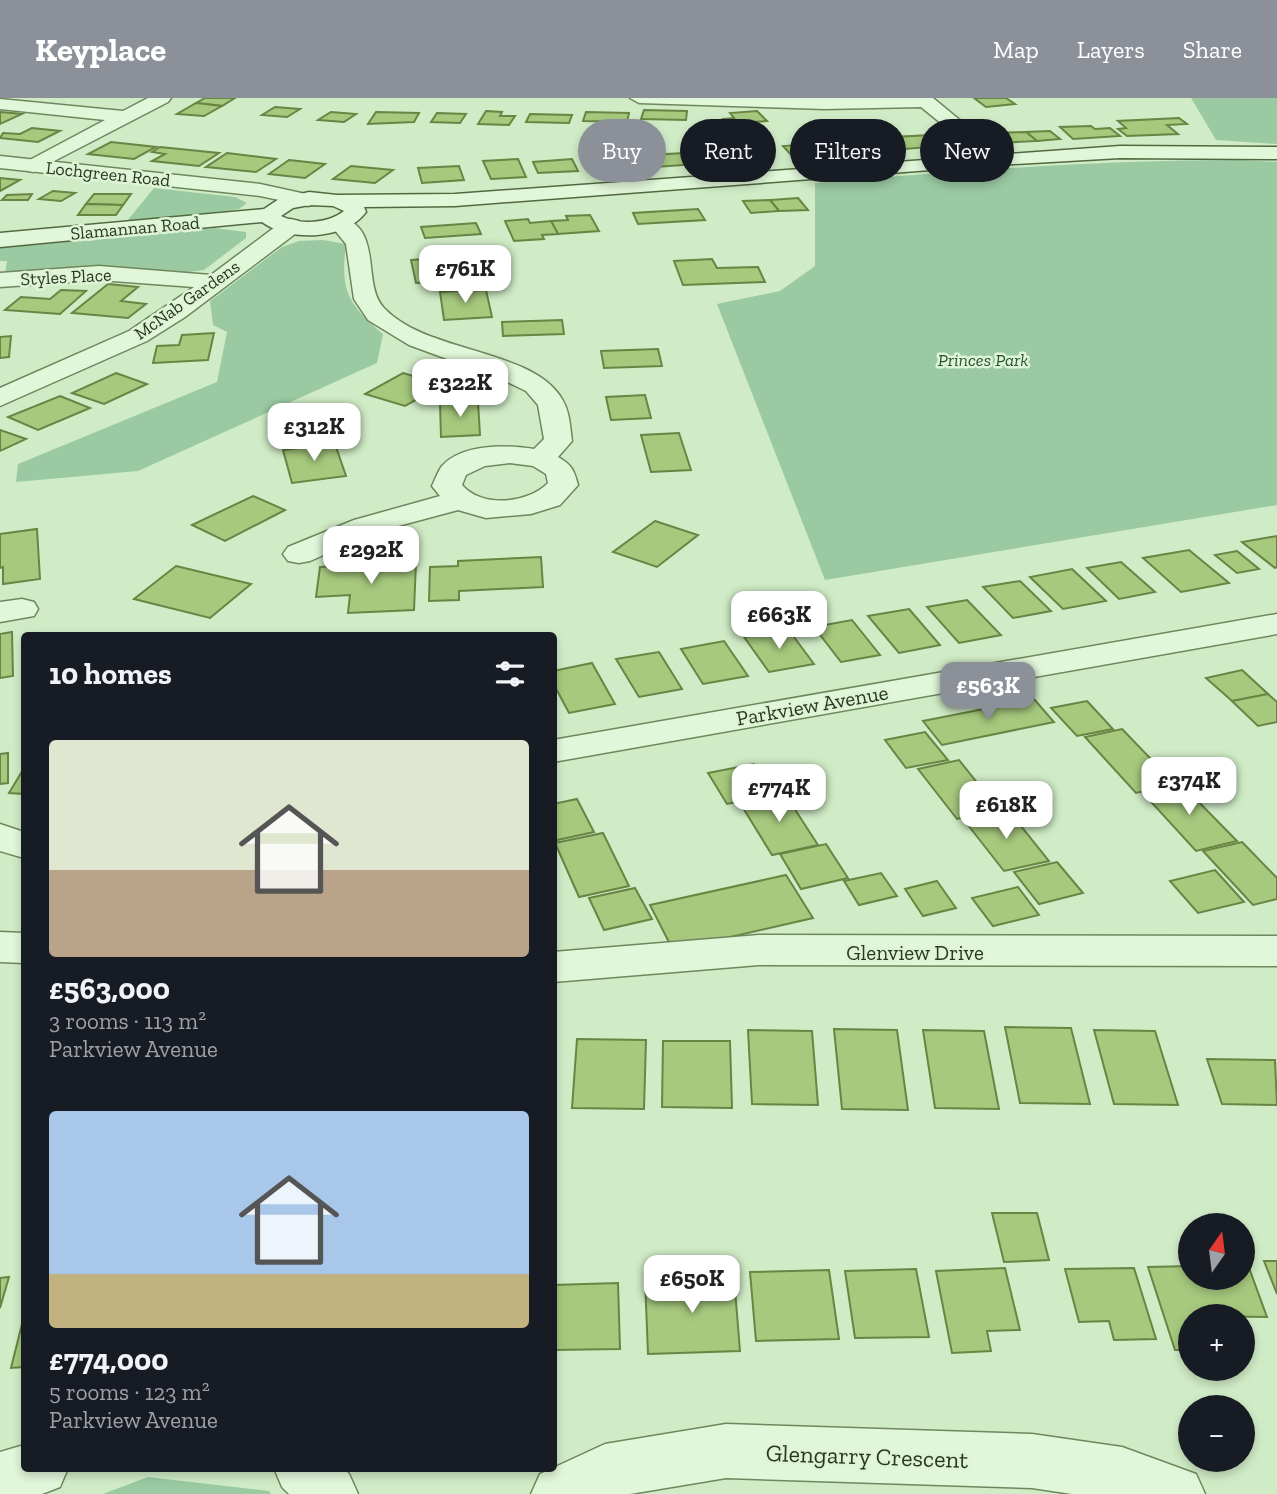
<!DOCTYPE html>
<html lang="en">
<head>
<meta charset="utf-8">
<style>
	body { margin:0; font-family:"Zilla Slab",serif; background:#242831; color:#f1f3f6; height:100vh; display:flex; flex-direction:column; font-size:26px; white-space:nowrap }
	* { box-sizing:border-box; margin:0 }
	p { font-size:23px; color:#9ea1a6 }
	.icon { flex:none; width:38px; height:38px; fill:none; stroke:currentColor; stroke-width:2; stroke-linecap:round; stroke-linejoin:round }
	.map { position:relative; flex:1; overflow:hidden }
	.details { position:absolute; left:21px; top:534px; width:536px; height:840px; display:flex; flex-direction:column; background:#171b24; border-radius:7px; box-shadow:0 4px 10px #0003 }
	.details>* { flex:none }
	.top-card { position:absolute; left:578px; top:21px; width:593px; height:63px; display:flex; gap:14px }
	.needle { width:46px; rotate:14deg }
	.tools { position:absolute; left:1178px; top:1115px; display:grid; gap:14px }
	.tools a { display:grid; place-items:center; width:77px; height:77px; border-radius:50%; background:#171b24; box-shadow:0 4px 10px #0003; font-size:35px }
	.price { position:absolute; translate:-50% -60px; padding:0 16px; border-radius:14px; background:#fff; color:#222; font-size:23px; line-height:46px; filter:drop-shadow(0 2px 4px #0008) }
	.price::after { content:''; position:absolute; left:50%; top:42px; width:21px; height:16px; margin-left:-10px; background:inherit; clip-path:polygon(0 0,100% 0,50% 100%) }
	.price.active { background:#8c9099; color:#fff }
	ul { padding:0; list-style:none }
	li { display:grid; align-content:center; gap:14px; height:371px; padding:0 28px }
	li span { display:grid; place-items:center; height:217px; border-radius:7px; color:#555 }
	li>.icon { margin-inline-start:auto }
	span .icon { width:126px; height:126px; fill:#fffc; stroke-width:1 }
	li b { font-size:30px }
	h2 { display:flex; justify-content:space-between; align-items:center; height:84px; padding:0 28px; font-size:30px }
	.tag { padding:0 24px; border-radius:32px; background:#171b24; box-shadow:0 4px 10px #0003; font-size:24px; line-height:63px }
	.tag.active { background:#8c9099; color:#fff }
	header { display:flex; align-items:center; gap:42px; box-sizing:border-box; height:98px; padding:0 35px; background:#8c9099; color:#fff }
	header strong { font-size:33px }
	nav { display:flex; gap:38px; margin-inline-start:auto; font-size:24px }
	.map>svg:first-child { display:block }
	.green { fill:#9bcaa2 }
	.building { fill:#a6c97e; stroke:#688544; stroke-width:2 }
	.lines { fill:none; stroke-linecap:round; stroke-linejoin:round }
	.minor-casing { stroke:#6e875d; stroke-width:3 }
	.tertiary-casing { stroke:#6e875d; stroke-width:3 }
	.secondary-casing { stroke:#526940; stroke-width:3 }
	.minor { fill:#e1f7d9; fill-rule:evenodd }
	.tertiary { fill:#e1f7d9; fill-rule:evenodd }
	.secondary { fill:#e1f7d9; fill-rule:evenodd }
	.labels { text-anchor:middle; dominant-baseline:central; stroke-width:5; stroke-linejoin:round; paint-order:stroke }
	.far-street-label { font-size:18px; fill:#2b3820; stroke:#ddf4d6 }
	.far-park-label { font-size:18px; font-style:italic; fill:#275435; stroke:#ddf4d6 }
	.street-label { font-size:21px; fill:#2b3820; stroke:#ddf4d6 }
	.near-street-label { font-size:24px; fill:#2b3820; stroke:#ddf4d6 }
</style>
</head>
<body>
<header>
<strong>Keyplace</strong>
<nav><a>Map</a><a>Layers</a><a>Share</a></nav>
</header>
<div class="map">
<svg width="1277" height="1396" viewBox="0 0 1277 1396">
	<rect width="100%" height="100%" fill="#d0ecc6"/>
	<g class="green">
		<path d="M1191,0H1277V46L1216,42Z"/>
		<path d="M1240,62L1277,64V407L825,482L717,206L780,193L815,168V85C957,73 1098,62 1240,62Z"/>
		<path d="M154,90L235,99L247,105L239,111L226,113L127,123Z"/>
		<path d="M215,130L246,134V140L204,172L181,175L105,168L5,176L7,163H0V150Z"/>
		<path d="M323,142L346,146C340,193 348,206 383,236L377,265L138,373L16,384L18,366L217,284L227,234L213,227L210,203L282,149L299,143Z"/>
		<path d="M148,1379L269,1393L271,1396H103Z"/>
	</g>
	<g class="building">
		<path d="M205,0H235L222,8L196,5Z"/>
		<path d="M974,0H1006L1015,6L986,9Z"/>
		<path d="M196,5L222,8L204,18L177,16Z"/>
		<path d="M275,9L300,11L287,19L262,17Z"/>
		<path d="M644,12L687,13L686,22L641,21Z"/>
		<path d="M486,13L502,14L500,18H515L509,27L478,26Z"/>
		<path d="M757,13L767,23L727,26L723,21L734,20L730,15Z"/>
		<path d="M0,14H1L22,16L0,26Z"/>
		<path d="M331,14L356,16L344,24L318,22Z"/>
		<path d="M376,14L419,15L414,24L368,26Z"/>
		<path d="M586,14L629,15L627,24L583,23Z"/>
		<path d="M437,15L466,16L460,25L431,24Z"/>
		<path d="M530,16L572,17L569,25L526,24Z"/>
		<path d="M1179,20L1187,26L1167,27L1178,36L1127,38L1118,31L1126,30L1118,23Z"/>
		<path d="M1091,28L1095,31L1110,30L1120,38L1073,41L1060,29Z"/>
		<path d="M32,30L60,33L38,44L0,40L3,35L20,36Z"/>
		<path d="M1050,33L1060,41L1037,43L1026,34Z"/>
		<path d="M1026,34L1037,43L998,45L987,35Z"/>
		<path d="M931,37L943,48L904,51L893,39Z"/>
		<path d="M875,38L888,51L847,55L834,41Z"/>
		<path d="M111,44L156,49L134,61L88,56Z"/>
		<path d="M815,46L825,57L793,59L783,48Z"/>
		<path d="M160,49L219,55L199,68L152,63L165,56L152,54Z"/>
		<path d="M763,50L772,60L721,63L713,53Z"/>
		<path d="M704,54L713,65L655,69L648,57Z"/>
		<path d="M227,55L276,61L256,74L206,69Z"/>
		<path d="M627,58L634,70L598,72L591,60Z"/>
		<path d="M518,61L526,79L491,81L483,63Z"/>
		<path d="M572,61L578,73L538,75L533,64Z"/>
		<path d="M289,62L325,66L305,80L269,76Z"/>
		<path d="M351,68L393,72L375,85L333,81Z"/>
		<path d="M459,68L464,82L422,85L418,70Z"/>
		<path d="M0,80L20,82L0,93Z"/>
		<path d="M53,93L75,95L61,103L39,101Z"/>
		<path d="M32,96L28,102H2L7,97Z"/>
		<path d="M94,96H131L123,107L86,106Z"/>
		<path d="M798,100L808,112L779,113L770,102Z"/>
		<path d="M770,102L779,113L751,115L743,103Z"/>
		<path d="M86,106L123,107L116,117H78Z"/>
		<path d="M698,111L705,122L638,126L633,115Z"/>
		<path d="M590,117L599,133L558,136L551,123L568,122L566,118Z"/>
		<path d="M528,121L530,125L551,123L558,136L542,137L544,141L514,143L505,123Z"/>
		<path d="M476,125L481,136L425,140L421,129Z"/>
		<path d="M459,159L465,182L416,185L411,162Z"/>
		<path d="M712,161L717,170L758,169L765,184L683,187L674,163Z"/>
		<path d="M108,186L138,189L121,203L146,206L128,220L72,215Z"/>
		<path d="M61,192L86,193L60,216L5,212L21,199L50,201Z"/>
		<path d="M486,192L492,219L444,222L440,194Z"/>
		<path d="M562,222L564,236L503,238L502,224Z"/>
		<path d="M214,235L208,262L153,265L157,248L179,247L182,237Z"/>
		<path d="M11,238L9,259L0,260V239Z"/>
		<path d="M658,251L662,268L604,270L601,253Z"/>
		<path d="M116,275L147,286L104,306L72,295Z"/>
		<path d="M403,275L443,287L405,308L365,296Z"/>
		<path d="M645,297L651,320L611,322L606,299Z"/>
		<path d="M60,298L90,310L38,332L8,319Z"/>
		<path d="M478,304L480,337L441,339L440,305Z"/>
		<path d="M0,332L26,341L0,353Z"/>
		<path d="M679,335L691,372L651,374L641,337Z"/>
		<path d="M335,346L346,378L292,385L283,352Z"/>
		<path d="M253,398L285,412L225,443L192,427Z"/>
		<path d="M655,423L698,437L657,469L613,454Z"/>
		<path d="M37,431L40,481L3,486V469L0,470V436Z"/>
		<path d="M1277,438V469L1275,470L1242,444Z"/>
		<path d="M1189,452L1229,485L1181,494L1143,460Z"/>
		<path d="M1237,453L1259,471L1237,475L1215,457Z"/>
		<path d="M541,459L543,489L459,493V502L429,503L430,469L458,468V463Z"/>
		<path d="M1121,464L1155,494L1119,501L1087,470Z"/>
		<path d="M416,465L414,512L348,515L350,497L316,499L320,469Z"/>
		<path d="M176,468L251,486L210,520L134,501Z"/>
		<path d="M1072,471L1106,503L1063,511L1030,479Z"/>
		<path d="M1020,483L1051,513L1013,520L983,489Z"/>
		<path d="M967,502L1001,537L959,545L927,509Z"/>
		<path d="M909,511L940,547L899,555L868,518Z"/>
		<path d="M852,522L880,557L841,564L814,529Z"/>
		<path d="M788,531L814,566L769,574L744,539Z"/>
		<path d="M12,534L13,578L0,580V536Z"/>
		<path d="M724,543L748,578L703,586L681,551Z"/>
		<path d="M659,554L682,591L639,599L616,561Z"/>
		<path d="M592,565L615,606L569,615L553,585V573Z"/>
		<path d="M1242,572L1268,596L1232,603L1206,580Z"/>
		<path d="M1268,596L1277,604V624L1258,628L1232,603Z"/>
		<path d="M1034,601L1054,624L942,647L923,623Z"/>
		<path d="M1087,603L1113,631L1077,638L1051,610Z"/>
		<path d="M1122,631L1175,686L1136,695L1085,639Z"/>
		<path d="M925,634L948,662L906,670L885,642Z"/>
		<path d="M8,655V685L0,686V656Z"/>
		<path d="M959,662L999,712L957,721L918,671Z"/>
		<path d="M754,666L774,697L727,706L708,675Z"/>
		<path d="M24,670V696L9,695Z"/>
		<path d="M1181,686L1237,743L1196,753L1142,694Z"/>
		<path d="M785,696L818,747L772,757L740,705Z"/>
		<path d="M577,701L594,734L553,743V706Z"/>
		<path d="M1008,712L1049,763L1004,773L964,722Z"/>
		<path d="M603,735L629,788L579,799L555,745Z"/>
		<path d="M1242,744L1277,780V801L1253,807L1203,753Z"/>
		<path d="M826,746L848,780L801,791L780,756Z"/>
		<path d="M1057,764L1083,795L1039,806L1014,774Z"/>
		<path d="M1215,772L1244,804L1198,815L1170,783Z"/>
		<path d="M881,775L897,798L859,807L844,783Z"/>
		<path d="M786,777L813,820L673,852L650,807Z"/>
		<path d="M937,783L956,810L923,818L905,791Z"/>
		<path d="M1018,789L1039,817L993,828L972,800Z"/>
		<path d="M635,790L652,821L604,832L589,800Z"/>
		<path d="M1005,929L1071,930L1090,1006L1020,1005Z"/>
		<path d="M834,931L897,932L908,1012L842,1011Z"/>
		<path d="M748,932L812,933L818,1007L752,1006Z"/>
		<path d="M923,932L984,933L999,1011L935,1010Z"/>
		<path d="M1094,932L1155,933L1178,1007L1114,1006Z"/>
		<path d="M577,941L646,942L644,1011L572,1010Z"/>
		<path d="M663,943H730L732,1010L662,1009Z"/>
		<path d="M1207,961L1275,962L1277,1007L1222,1006Z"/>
		<path d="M992,1115H1037L1049,1162L1004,1164Z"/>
		<path d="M1264,1163H1277V1196Z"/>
		<path d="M1242,1167H1248L1267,1219L1190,1218V1252H1175L1148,1169L1190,1168V1180H1242Z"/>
		<path d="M1005,1170L1020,1232L987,1233L991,1253L952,1255L936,1173Z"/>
		<path d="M1134,1170L1156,1241L1114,1242L1109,1223L1079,1224L1065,1171Z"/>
		<path d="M916,1171L929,1239L855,1240L845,1173Z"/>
		<path d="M829,1172L839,1241L756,1243L750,1174Z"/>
		<path d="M9,1179L0,1210V1180Z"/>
		<path d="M734,1179L740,1253L648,1256L645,1181Z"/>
		<path d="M618,1185L620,1251L553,1252V1187Z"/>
		<path d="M24,1218V1269L11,1270Z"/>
	</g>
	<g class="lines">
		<g class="minor-casing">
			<g id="minor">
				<path d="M148,0H171L168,4L33,74L26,72L23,68L26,64L105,22L0,11V1L123,13Z"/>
				<path d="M630,0H933L1007,61L1004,65H990L921,9L825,11L639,5Z"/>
				<path d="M340,119C384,130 361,186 384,210C427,256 532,250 562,301C570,314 570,329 572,343L558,359C572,367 574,372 578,387L560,407L531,416L486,420L458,412L376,434L310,463L299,465L288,463L283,456L288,449L354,422L440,398L432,388C435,382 438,373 442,368C463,345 507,347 534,351L544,341L538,307L526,293L499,280L409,247L368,222L354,201L346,146L329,125L332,120ZM510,365L533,368L546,376L548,385C527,406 482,410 462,387L466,377L485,368Z"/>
				<path d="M291,121L299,123L302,128L299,133L185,219L147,243L0,308V290L129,233L194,189L99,182L0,189V175L99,168L211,177L283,123Z"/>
				<path d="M22,501L34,504L38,511L34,518L0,524V504Z"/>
				<path d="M1277,516V536L553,664V642Z"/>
				<path d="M0,726L24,734V760L0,753Z"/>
				<path d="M0,834L24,835V865L0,864Z"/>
				<path d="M759,837L1277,838V868L759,867L553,884V854Z"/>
				<path d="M726,1326L1032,1336L1122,1349L1196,1376L1205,1396H1072L1032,1390L726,1380L630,1396H531L540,1376L605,1346Z"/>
				<path d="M24,1347V1370H68L60,1389L42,1396H0V1354Z"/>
				<path d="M274,1370H343L349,1376L358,1396H289L282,1389Z"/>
			</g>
		</g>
		<g class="tertiary-casing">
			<path id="tertiary" d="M0,58L260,86L315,98L318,102L315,106L308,108L260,98L0,70Z"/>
		</g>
		<g class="secondary-casing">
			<path id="secondary" d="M1120,48L1277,49V61L1120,60L997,67L455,108L364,109L366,114C346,142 289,144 262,124L0,149V135L264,111L279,101L309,94L337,97L455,96ZM309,107L333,108L344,113C328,126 299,127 281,118L293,110Z"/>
		</g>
		<use href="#minor" class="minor"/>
		<use href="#tertiary" class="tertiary"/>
		<use href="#secondary" class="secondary"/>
	</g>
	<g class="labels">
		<g class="far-street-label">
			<text transform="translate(108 76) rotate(6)">Lochgreen Road</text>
			<text transform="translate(135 130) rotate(-5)">Slamannan Road</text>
			<text transform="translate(66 179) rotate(-3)">Styles Place</text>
			<text transform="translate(187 202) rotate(-35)">McNab Gardens</text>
		</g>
		<g class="far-park-label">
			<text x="983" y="262">Princes Park</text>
		</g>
		<g class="street-label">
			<text transform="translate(812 607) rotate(-10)">Parkview Avenue</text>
			<text x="915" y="854">Glenview Drive</text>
		</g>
		<g class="near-street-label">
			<text transform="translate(867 1358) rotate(2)">Glengarry Crescent</text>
		</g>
	</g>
</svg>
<div class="tools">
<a><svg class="needle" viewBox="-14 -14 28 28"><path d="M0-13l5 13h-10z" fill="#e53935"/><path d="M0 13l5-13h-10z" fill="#9ea1a6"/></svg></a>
<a>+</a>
<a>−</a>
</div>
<b class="price" style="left:465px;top:207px">£761K</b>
<b class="price" style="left:460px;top:321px">£322K</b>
<b class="price" style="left:314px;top:365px">£312K</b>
<b class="price" style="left:371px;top:488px">£292K</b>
<b class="price" style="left:779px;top:553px">£663K</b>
<b class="price active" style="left:988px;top:624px">£563K</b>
<b class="price" style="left:1189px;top:719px">£374K</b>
<b class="price" style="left:779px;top:726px">£774K</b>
<b class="price" style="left:1006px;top:743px">£618K</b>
<b class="price" style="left:692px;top:1217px">£650K</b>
<div class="top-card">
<a class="tag active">Buy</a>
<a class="tag">Rent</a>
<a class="tag">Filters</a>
<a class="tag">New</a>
</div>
<section class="details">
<h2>10 homes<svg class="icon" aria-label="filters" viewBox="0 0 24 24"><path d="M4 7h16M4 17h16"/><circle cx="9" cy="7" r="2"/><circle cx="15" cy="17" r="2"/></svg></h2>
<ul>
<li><span style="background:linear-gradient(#dfe7d0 60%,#b9a48a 0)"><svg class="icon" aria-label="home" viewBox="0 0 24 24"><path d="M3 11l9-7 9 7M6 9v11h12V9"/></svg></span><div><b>£563,000</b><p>3 rooms · 113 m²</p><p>Parkview Avenue</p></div></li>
<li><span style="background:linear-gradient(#a9c7e8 75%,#c2b280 0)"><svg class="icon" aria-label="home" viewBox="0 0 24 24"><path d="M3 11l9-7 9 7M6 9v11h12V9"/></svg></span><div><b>£774,000</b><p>5 rooms · 123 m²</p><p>Parkview Avenue</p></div></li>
</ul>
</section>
</div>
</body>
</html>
